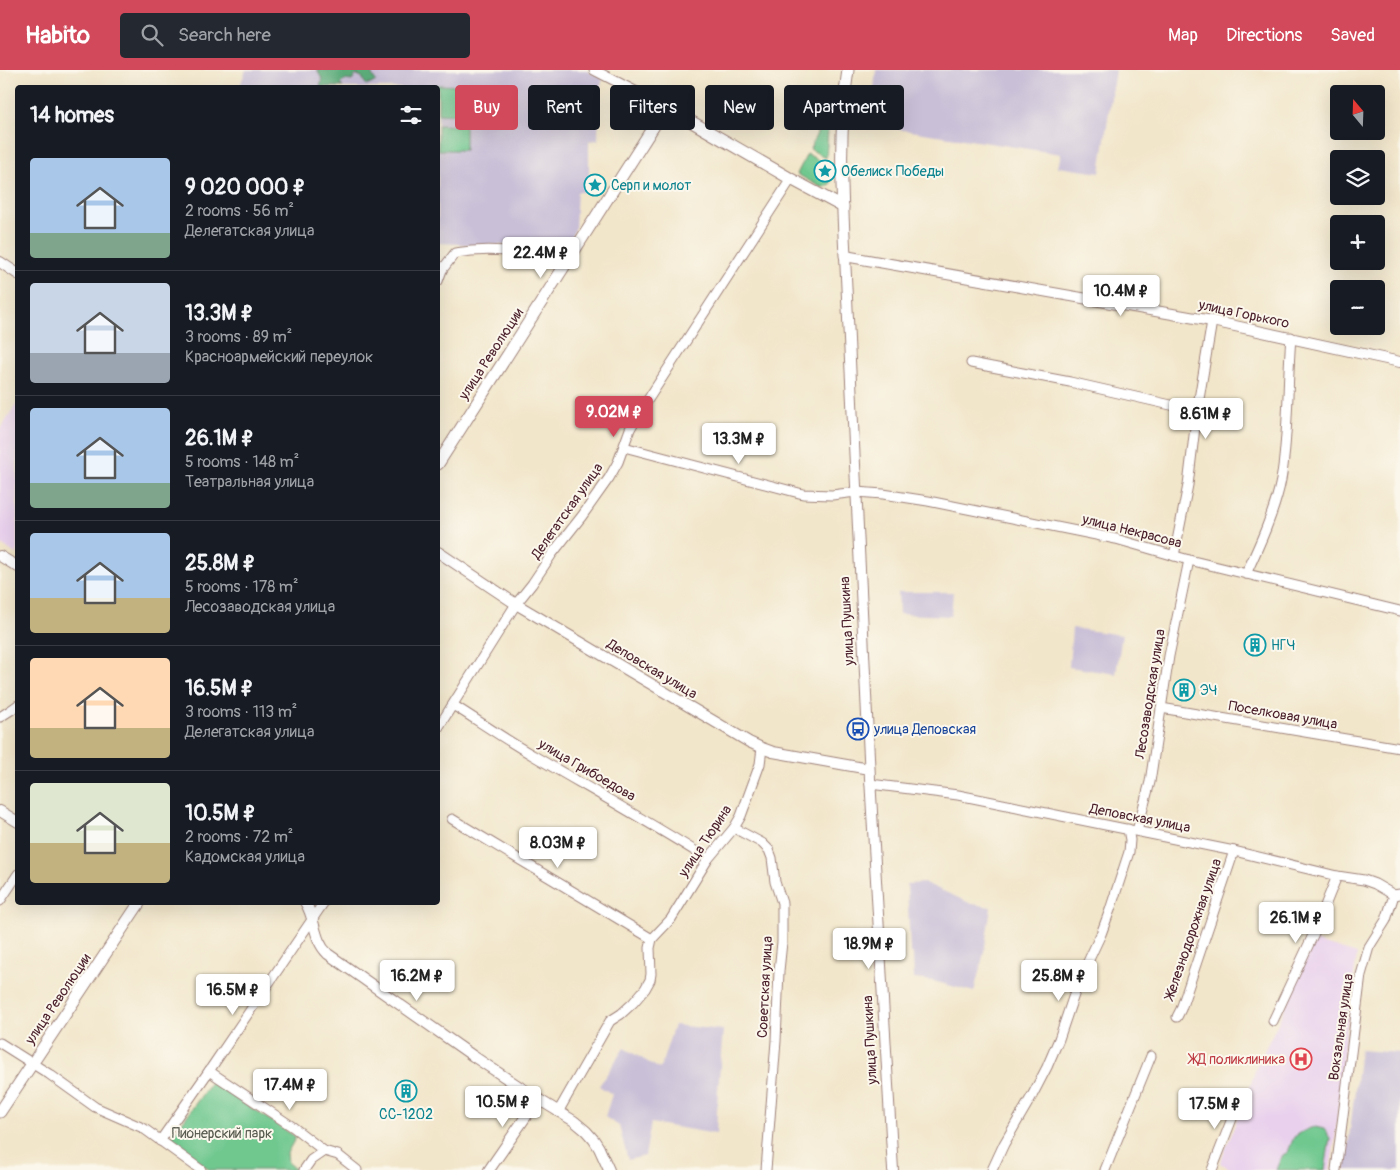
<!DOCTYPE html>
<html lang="en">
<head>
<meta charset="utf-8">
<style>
	body { margin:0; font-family:Pangolin,sans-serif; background:#242831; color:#f1f3f6; height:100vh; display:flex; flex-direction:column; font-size:19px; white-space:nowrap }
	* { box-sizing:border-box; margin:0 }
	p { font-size:16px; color:#9ea1a6 }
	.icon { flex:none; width:28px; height:28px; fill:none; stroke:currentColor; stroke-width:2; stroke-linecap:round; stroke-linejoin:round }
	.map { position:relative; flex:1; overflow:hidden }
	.drawer { position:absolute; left:15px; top:15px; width:425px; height:820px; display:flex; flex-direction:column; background:#171b24; border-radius:5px; box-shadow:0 5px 20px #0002 }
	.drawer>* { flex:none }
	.top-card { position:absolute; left:455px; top:15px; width:475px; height:45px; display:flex; gap:10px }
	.needle { width:32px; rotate:341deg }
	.fabs { position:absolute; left:1330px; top:15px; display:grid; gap:10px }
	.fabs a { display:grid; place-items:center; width:55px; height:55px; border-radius:5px; background:#171b24; box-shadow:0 5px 20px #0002; font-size:25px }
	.price { position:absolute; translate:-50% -42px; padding:0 11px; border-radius:5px; background:#fff; color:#222; font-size:16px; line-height:32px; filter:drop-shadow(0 1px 2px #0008) }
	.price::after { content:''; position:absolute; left:50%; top:30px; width:15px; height:11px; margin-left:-8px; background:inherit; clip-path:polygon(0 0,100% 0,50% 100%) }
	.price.on { background:#d1495b; color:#fff }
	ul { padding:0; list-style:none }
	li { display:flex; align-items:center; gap:15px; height:125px; padding:0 15px }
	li+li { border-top:1px solid #363941 }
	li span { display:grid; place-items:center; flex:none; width:140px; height:100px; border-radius:5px; color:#555 }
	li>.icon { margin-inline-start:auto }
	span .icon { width:60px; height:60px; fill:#fffc; stroke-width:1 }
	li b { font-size:21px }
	h2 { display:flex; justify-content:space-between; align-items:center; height:60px; padding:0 15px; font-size:21px }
	.pill { padding:0 18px; border-radius:5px; background:#171b24; box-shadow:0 5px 20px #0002; font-size:18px; line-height:45px }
	.pill.on { background:#d1495b; color:#fff }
	header { display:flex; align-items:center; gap:30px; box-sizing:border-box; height:70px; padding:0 25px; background:#d1495b; color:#fff }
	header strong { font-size:24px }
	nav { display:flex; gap:28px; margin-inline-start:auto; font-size:18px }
	.search { width:350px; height:45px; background:#242831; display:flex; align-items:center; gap:12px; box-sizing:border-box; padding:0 18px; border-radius:5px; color:#9ea1a6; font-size:19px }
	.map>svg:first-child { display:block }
	.built { fill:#e9d1ed }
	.industrial { fill:#c9bfd7 }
	.green { fill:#6fc88f; stroke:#5c745d }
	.forest { fill:#5bac7a; stroke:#526652 }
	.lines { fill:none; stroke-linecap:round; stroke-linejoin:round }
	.minor-casing { stroke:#9e827a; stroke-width:11 }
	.tertiary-casing { stroke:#9e827a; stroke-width:12 }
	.secondary-casing { stroke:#9e827a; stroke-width:13 }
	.minor { stroke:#fff; stroke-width:9 }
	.tertiary { stroke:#fff; stroke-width:10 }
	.secondary { stroke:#fff; stroke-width:11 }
	.labels { text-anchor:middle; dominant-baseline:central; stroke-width:4; stroke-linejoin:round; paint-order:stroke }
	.culture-label { font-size:14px; fill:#0d838f; stroke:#fbf7ec; text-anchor:start }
	.street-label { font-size:14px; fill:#4a1f2b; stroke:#fbf7ec }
	.transit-label { font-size:14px; fill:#164399; stroke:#fbf7ec; text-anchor:start }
	.health-label { font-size:14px; fill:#be3a42; stroke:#fbf7ec; text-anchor:end }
	.park-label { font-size:14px; fill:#575a4e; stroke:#fbf7ec }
</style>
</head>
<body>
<header>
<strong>Habito</strong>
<div class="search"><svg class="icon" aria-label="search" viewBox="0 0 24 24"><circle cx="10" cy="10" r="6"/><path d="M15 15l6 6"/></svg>Search here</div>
<nav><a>Map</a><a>Directions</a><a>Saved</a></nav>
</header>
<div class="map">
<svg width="1400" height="1100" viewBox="0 0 1400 1100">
	<rect width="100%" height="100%" fill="#fbf7ec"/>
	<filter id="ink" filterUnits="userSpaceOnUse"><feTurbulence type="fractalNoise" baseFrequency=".02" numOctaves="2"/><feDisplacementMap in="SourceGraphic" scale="10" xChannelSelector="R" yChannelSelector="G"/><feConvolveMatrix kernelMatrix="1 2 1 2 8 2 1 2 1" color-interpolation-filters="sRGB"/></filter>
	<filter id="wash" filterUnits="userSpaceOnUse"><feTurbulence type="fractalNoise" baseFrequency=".0096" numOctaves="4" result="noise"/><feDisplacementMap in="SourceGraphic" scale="20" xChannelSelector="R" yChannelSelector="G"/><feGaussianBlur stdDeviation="1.12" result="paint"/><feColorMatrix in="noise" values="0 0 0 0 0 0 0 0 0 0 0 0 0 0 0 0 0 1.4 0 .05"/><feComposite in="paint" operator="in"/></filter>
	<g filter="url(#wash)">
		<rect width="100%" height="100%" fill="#f2e6ca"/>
		<g class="built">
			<path d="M17,333V485L0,473V359Z"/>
			<path d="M1314,871L1357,884L1344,977L1335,1070L1330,1100H1233L1220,1093L1251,1014L1256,997L1277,955Z"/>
		</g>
		<g class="industrial">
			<path d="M246,0H585L603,9L599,22L598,70L589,71V122H577L575,160L565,175H475L438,173V18H239Z"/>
			<path d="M876,0H1115L1100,103L1058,97L1061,84L870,55Z"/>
			<path d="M953,522L951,546L899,544L898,522Z"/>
			<path d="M1072,558L1122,565L1116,604L1069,597Z"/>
			<path d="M925,813L972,834L991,837L984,882L974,922L933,911L914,909L913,884L910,881L907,814Z"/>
			<path d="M674,955L723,960L718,1019L716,1064L651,1053L645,1086L628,1090L619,1056L605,1047L612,1024L599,1016L624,978L660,999Z"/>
			<path d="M1360,980L1400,983V1100H1345Z"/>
		</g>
		<g class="green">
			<path d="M435,15L465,16L464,45L438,44V18L435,17Z"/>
			<path d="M822,45L829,46L826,88L810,79L817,63Z"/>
			<path d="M438,55L465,56V80H438Z"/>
			<path d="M807,84L832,97L833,108L830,114L824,117H820L797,104Z"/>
			<path d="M211,1012L296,1067L287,1083L288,1093L296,1100H210L169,1071Z"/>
			<path d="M1315,1057L1324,1059L1330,1068L1325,1100H1276L1280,1090L1283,1085L1288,1082L1294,1067C1300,1063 1308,1058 1315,1057Z"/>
		</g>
		<path class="forest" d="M317,0H369L376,11L371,14L366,15L362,7L356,5L352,11L345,10L340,14L343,17H320L322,9Z"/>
	</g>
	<g filter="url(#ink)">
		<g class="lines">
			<g class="minor-casing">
				<g id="minor">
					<path d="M594,0L666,37"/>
					<path d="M438,211L442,200L455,183C492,177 531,182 567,193"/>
					<path d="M971,293L1070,312L1197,341"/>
					<path d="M624,377L803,424L832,425L856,422L883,424L928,431L1116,469L1189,490L1400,541"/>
					<path d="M1174,486L1188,415L1197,341L1212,251"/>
					<path d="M1246,504C1259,476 1275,441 1281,410C1289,365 1287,314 1291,267"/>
					<path d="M453,635C480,652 506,670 534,686C592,720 651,753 708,789"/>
					<path d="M1161,638L1400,678"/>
					<path d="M0,647L11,640L18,635"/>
					<path d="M438,658L516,534L532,514L552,484L582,446L609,408L618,392L630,359L638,345L791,109"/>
					<path d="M870,714L958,725L1234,781L1337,806L1364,810L1375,814L1394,825L1400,824"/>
					<path d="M452,749L652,869"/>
					<path d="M734,758L762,773L769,780L772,788L775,812L782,833V872L779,901L776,971L766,1100"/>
					<path d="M1137,761L1150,712L1169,586L1189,490"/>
					<path d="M0,831L18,804"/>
					<path d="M1177,947L1181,939L1234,781"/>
					<path d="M1273,951L1314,863L1337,806"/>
					<path d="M0,973L49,1004L95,1037L143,1058L201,1100"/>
					<path d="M209,1001L293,1057L324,1081L338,1085L357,1100"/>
					<path d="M558,1042L610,951L621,944L633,933L645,919L650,910L651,904L650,878L652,869L671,849L708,789L734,758L741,746L760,694L762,678"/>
					<path d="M160,1071L209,1001L324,832"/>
					<path d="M304,1100L311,1090L324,1081"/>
					<path d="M992,1100L1004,1074L1033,1024L1047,997L1059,969L1078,913L1101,864L1110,840L1129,782L1130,770L1128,759"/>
					<path d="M1105,1100L1151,986"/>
					<path d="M1212,1100L1240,1028"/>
					<path d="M1336,1100L1361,905L1369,877L1386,850L1394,825"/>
				</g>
			</g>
			<g class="tertiary-casing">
				<g id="tertiary">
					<path d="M0,192L18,204"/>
					<path d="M438,482L516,534L749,672L762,678L773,682L869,699"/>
					<path d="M0,486L18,497"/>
					<path d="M0,741L18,752"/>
					<path d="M305,832C316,849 313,870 328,884L473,986L538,1029L574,1051L586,1061L594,1070L599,1078L609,1100"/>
					<path d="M489,1100L538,1029"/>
					<path d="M893,1100L870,708L845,186L1212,251L1400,292"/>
				</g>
			</g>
			<g class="secondary-casing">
				<g id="secondary">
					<path d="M845,186C842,124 838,62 848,0"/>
					<path d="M438,394L666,37L791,109L843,137"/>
					<path d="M0,1042L140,832"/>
				</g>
			</g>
			<use href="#minor" class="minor"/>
			<use href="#tertiary" class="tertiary"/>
			<use href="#secondary" class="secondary"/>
		</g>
	</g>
	<defs>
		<g id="sight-ring" transform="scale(1.125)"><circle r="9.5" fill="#fbf7ec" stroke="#0f9aa8" stroke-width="1.5"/><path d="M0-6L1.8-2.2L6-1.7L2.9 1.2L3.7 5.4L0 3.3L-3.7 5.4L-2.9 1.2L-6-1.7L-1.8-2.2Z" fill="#0f9aa8"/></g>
		<g id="building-ring" transform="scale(1.125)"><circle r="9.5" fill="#fbf7ec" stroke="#0f9aa8" stroke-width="1.5"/><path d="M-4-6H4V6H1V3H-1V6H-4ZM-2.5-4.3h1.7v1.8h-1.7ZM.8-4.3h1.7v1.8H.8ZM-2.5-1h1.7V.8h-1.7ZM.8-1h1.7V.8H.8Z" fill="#0f9aa8"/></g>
		<g id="bus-ring" transform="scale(1.125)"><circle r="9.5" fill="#fbf7ec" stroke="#1a4fb4" stroke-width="1.5"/><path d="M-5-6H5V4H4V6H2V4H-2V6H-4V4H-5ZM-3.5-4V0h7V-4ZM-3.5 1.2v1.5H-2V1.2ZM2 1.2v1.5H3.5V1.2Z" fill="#1a4fb4"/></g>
		<g id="hospital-ring" transform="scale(1.125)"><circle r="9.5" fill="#fbf7ec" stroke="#e0444e" stroke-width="1.5"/><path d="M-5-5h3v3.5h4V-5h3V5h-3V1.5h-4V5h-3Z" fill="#e0444e"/></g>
	</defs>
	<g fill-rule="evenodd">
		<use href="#sight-ring" x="825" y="101"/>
		<use href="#sight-ring" x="595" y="115"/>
		<use href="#building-ring" x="1255" y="575"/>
		<use href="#building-ring" x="1184" y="620"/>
		<use href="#bus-ring" x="858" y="659"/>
		<use href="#hospital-ring" x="1301" y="989"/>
		<use href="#building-ring" x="406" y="1021"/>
	</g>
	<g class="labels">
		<g class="culture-label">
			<text x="841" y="101">Обелиск Победы</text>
			<text x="611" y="115">Серп и молот</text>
			<text x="1271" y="575">НГЧ</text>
			<text x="1200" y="620">ЭЧ</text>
			<text x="406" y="1044" text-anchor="middle">СС-1202</text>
		</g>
		<g class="street-label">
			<text transform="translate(1244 244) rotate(12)">улица Горького</text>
			<text transform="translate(491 284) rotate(-57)">улица Революции</text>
			<text transform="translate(567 441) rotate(-55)">Делегатская улица</text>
			<text transform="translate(1132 461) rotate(14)">улица Некрасова</text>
			<text transform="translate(847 551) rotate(-93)">улица Пушкина</text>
			<text transform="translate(652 599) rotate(31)">Деповская улица</text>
			<text transform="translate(1150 624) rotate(-81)">Лесозаводская улица</text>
			<text transform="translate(1283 645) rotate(10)">Поселковая улица</text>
			<text transform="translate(587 700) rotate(30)">улица Грибоедова</text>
			<text transform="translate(1140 748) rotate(11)">Деповская улица</text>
			<text transform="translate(705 771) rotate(-56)">улица Тюрина</text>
			<text transform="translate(1193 859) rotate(-71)">Железнодорожная улица</text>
			<text transform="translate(765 917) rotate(-87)">Советская улица</text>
			<text transform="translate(58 929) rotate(-56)">улица Революции</text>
			<text transform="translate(1341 957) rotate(-82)">Вокзальная улица</text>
			<text transform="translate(870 970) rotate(-93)">улица Пушкина</text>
		</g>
		<g class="transit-label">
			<text x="874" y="659">улица Деповская</text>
		</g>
		<g class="health-label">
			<text x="1285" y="989">ЖД поликлиника</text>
		</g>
		<g class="park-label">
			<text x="222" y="1063">Пионерский парк</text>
		</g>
	</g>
</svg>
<div class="fabs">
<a><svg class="needle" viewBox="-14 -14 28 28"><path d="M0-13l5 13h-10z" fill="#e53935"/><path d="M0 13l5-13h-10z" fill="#9ea1a6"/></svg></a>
<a><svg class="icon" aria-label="layers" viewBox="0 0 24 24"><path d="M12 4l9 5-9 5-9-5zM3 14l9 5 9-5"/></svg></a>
<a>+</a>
<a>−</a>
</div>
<b class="price" style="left:541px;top:209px">22.4M ₽</b>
<b class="price" style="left:1121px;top:247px">10.4M ₽</b>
<b class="price on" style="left:614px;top:368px">9.02M ₽</b>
<b class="price" style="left:1206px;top:370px">8.61M ₽</b>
<b class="price" style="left:739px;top:395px">13.3M ₽</b>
<b class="price" style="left:558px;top:799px">8.03M ₽</b>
<b class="price" style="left:1296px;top:874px">26.1M ₽</b>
<b class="price" style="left:869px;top:900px">18.9M ₽</b>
<b class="price" style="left:417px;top:932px">16.2M ₽</b>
<b class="price" style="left:1059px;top:932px">25.8M ₽</b>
<b class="price" style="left:233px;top:946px">16.5M ₽</b>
<b class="price" style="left:290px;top:1041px">17.4M ₽</b>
<b class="price" style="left:503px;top:1058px">10.5M ₽</b>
<b class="price" style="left:1215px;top:1060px">17.5M ₽</b>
<div class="top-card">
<a class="pill on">Buy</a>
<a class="pill">Rent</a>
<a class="pill">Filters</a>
<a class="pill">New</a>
<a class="pill">Apartment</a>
</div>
<section class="drawer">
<h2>14 homes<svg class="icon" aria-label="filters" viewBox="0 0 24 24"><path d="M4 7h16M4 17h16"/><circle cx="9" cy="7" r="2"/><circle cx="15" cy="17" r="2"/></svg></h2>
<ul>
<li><span style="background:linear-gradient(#a9c7e8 75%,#7fa58c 0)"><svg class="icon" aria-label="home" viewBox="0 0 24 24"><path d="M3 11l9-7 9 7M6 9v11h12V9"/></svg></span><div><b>9 020 000 ₽</b><p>2 rooms · 56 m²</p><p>Делегатская улица</p></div></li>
<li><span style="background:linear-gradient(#c9d6e8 70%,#9aa5b1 0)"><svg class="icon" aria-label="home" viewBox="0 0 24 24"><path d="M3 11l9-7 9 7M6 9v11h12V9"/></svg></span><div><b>13.3M ₽</b><p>3 rooms · 89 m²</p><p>Красноармейский переулок</p></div></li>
<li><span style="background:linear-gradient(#a9c7e8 75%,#7fa58c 0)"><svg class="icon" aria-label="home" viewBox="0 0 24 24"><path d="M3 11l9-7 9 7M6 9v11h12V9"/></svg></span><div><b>26.1M ₽</b><p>5 rooms · 148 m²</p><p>Театральная улица</p></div></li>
<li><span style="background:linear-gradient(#a9c7e8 65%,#c2b280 0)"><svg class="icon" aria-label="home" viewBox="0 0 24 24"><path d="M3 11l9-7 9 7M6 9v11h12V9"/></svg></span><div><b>25.8M ₽</b><p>5 rooms · 178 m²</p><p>Лесозаводская улица</p></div></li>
<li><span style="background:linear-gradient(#ffd9b3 70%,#c2b280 0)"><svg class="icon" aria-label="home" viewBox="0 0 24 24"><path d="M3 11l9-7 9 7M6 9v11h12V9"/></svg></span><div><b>16.5M ₽</b><p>3 rooms · 113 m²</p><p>Делегатская улица</p></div></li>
<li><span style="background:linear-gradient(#dfe7d0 60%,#c2b280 0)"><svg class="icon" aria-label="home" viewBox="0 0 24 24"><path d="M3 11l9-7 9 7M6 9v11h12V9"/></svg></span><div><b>10.5M ₽</b><p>2 rooms · 72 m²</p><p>Кадомская улица</p></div></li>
</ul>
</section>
</div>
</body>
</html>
